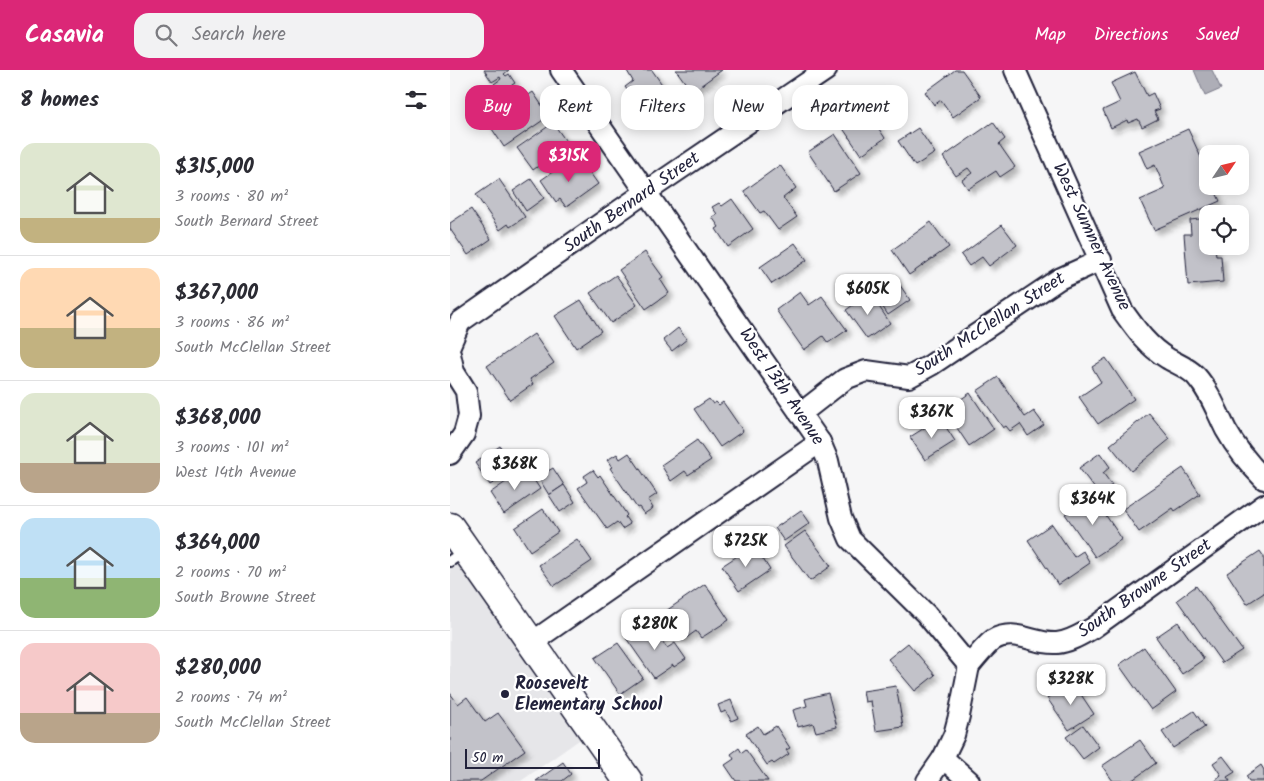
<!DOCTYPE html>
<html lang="en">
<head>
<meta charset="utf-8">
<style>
	body { margin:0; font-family:Kalam,sans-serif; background:#f2f2f3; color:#2b2b33; height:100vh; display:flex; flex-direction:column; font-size:19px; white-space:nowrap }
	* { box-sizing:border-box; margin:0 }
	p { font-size:16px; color:#7c7c81 }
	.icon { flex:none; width:28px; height:28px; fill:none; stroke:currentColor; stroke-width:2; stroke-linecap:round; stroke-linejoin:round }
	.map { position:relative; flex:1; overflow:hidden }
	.panel { display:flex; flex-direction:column; background:#fff; width:450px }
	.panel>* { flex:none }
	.banner { position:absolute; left:15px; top:15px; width:475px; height:45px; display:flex; gap:10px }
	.needle { width:32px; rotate:55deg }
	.tools { position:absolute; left:749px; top:75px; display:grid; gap:10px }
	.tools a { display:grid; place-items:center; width:50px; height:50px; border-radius:10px; background:#fff; box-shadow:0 2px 12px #0003; font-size:25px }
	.scale { position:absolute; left:15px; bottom:12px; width:135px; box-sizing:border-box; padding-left:5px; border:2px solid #22223b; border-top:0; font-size:14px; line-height:18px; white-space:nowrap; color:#22223b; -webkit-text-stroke:4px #fff; paint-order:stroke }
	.price { position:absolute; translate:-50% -42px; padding:0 11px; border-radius:10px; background:#fff; color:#222; font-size:16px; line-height:32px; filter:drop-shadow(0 1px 2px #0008) }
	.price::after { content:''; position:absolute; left:50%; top:30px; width:15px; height:11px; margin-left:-8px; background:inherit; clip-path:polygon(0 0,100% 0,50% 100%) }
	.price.current { background:#db2777; color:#fff }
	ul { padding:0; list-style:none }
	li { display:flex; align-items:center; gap:15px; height:125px; padding:0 20px }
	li+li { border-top:1px solid #e1e1e2 }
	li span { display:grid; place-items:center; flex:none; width:140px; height:100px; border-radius:15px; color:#555 }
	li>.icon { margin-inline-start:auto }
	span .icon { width:60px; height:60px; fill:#fffc; stroke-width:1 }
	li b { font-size:21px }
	h2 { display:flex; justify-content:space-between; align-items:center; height:60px; padding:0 20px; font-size:21px }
	.pill { padding:0 18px; border-radius:15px; background:#fff; box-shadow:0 2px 12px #0003; font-size:18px; line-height:45px }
	.pill.current { background:#db2777; color:#fff }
	header { display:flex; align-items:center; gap:30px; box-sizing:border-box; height:70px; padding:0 25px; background:#db2777; color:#fff }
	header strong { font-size:24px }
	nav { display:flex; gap:28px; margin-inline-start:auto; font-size:18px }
	.search { width:350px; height:45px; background:#f2f2f3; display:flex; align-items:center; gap:12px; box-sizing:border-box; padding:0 18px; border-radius:15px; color:#7c7c81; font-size:19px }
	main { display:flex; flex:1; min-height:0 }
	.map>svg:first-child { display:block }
	.built { fill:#e6e6e9 }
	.water { fill:#aeaeb7; stroke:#767685 }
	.building { fill:#c2c2c9; stroke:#22223b; filter:url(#shadow) }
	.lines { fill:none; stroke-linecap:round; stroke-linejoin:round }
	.lane-casing { stroke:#22223b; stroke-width:14 }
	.street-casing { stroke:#22223b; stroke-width:24 }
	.secondary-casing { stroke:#22223b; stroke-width:31 }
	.lane { stroke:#fff; stroke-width:10 }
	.street { stroke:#fff; stroke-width:20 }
	.secondary { stroke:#fff; stroke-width:28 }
	.poi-dot { fill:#22223b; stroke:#fff; stroke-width:2 }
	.labels { text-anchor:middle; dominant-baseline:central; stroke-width:4.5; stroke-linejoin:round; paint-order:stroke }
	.street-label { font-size:18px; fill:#22223b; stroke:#fff }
	.poi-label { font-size:18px; font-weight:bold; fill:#22223b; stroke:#fff; text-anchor:start }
</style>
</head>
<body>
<header>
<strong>Casavia</strong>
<div class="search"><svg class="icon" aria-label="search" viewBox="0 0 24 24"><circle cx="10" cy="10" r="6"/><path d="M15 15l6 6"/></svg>Search here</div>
<nav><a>Map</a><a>Directions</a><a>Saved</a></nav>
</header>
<main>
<section class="panel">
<h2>8 homes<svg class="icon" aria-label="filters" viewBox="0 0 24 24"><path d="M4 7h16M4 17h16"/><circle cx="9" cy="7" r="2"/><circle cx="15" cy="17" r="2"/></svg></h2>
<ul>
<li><span style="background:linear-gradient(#dfe7d0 75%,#c2b280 0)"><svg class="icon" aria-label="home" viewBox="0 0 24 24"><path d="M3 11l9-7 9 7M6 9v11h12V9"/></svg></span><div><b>$315,000</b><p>3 rooms · 80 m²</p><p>South Bernard Street</p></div></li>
<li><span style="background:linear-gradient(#ffd9b3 60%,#c2b280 0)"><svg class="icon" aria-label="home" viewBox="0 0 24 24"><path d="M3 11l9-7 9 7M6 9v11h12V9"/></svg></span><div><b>$367,000</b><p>3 rooms · 86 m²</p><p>South McClellan Street</p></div></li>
<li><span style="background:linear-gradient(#dfe7d0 70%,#b9a48a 0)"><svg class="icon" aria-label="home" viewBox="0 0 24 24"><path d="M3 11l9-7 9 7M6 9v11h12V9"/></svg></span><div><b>$368,000</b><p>3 rooms · 101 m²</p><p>West 14th Avenue</p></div></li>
<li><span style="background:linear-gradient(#bfe0f5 60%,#8fb573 0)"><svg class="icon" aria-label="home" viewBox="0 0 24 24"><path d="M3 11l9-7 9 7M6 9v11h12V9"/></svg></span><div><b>$364,000</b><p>2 rooms · 70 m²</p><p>South Browne Street</p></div></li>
<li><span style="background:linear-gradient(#f6c9c9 70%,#b9a48a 0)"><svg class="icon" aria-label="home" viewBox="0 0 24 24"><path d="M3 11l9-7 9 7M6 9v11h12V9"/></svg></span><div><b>$280,000</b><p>2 rooms · 74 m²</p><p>South McClellan Street</p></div></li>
</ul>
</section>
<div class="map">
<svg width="814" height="711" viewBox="0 0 814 711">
	<defs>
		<filter id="shadow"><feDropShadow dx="4.5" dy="4.5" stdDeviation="2.5" flood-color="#0004"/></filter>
	</defs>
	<rect width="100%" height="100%" fill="#f6f6f7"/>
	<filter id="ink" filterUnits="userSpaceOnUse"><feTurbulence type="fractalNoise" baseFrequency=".02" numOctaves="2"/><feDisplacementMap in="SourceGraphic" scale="10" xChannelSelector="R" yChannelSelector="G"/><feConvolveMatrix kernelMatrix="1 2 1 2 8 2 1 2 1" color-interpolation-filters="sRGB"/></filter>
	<g filter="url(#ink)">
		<path class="built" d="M0,479L139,663L71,711H0Z"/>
		<path class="water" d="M744,0H762L771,19L755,26Z"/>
		<g class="building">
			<path d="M34,0H59L54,4L56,6L59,4L65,13L50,23L44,14L51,9L50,7L42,12Z"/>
			<path d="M179,0H202L227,36L208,49L204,43L197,48L175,17L183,11L177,1Z"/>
			<path d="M226,0H272L242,22Z"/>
			<path d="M505,0H512L531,27L503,47L491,30L484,35L475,22Z"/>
			<path d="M685,2L697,26L703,23L710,39L704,41L708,49L692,57L688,49L678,53L677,50L661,58L653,40L670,32L661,13Z"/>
			<path d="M83,22L99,46L54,77L36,50L65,30L67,33Z"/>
			<path d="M415,38L435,68L411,85L390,54Z"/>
			<path d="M543,52L555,69L549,74L565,97L550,107L546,101L518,119L512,110L522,103L518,98L506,106L493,87Z"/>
			<path d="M103,53L118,74L83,100L67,78Z"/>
			<path d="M468,58L485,83L465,96L448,71Z"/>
			<path d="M738,59L758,103V116H763L770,131L704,160L690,130L715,119L705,95L697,99L689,81Z"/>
			<path d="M385,64L411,103L384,121L358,82Z"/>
			<path d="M121,89L130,101L136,97L148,114L116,137L110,129L106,132L91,110Z"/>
			<path d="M330,95L346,118L333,128L347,147L328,160L314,141L310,143L294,121Z"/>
			<path d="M49,109L75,147L60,157L58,154L50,160L26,125Z"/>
			<path d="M81,109L94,128L76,141L63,121Z"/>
			<path d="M282,129L303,159L278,177L266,159L269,157L262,147L267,144L262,137L269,133L272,136Z"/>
			<path d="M21,139L41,169L18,185L0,159V153Z"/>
			<path d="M758,148V176H765L766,186H771L773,212L738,215L734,164H741L740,150Z"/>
			<path d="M481,152L499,177L459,205L442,180Z"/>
			<path d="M552,155L567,175L539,196L532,187L519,196L511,185Z"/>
			<path d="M345,173L357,190L322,214L310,197Z"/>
			<path d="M195,182L213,207L210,209L219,223L196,239L169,200Z"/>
			<path d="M166,205L187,235L161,253L140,223Z"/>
			<path d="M443,205L460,230L438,245L421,219Z"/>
			<path d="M350,222L359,235L372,226L397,260L378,273L373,266L354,280L326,240Z"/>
			<path d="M420,223L440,253L417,269L396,240Z"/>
			<path d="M131,230L151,261L126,278L105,246Z"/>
			<path d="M228,258L237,269L222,281L213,270Z"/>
			<path d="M84,264L104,293L80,309L83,314L60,330L37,296Z"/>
			<path d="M656,288L684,329L648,354L629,327L651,312L642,297Z"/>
			<path d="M548,307L575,347L584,341L594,355L578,366L570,354L560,361L556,356L553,358L527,321Z"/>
			<path d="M520,323L544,359L519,376L495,340Z"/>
			<path d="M259,329L263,334L266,332L269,335L273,332L293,361L270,377L244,339Z"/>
			<path d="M699,343L720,369L681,401L660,375Z"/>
			<path d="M490,348L505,371L475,390L460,367Z"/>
			<path d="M247,370L261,390L238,405L235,401L221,411L211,395Z"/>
			<path d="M50,376L65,399L40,415L25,393Z"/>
			<path d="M179,383L207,424L198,430L203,438L194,444L189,437L187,438L160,398L162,397L157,390L167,384L170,389Z"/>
			<path d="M650,383L660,397L653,403L662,415L649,424L629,398Z"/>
			<path d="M76,398L90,419L54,444L40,423Z"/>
			<path d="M103,398L114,415L99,425L88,407Z"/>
			<path d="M733,398L750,424L725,441L723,438L689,462L673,439Z"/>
			<path d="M143,400L148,407L150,405L177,445L175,447L180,454L172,459L167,452L157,459L128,418L137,412L134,406Z"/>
			<path d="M114,415L125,432L110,442L99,425Z"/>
			<path d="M642,425L672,469L645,487L615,444Z"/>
			<path d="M93,439L108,462L80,481L65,458Z"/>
			<path d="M351,440L360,453L334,471L325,458Z"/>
			<path d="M602,454L624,487L633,481L640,493L608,515L578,470Z"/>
			<path d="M355,461L381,496L360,511L334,476Z"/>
			<path d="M127,469L142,491L104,516L89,495Z"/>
			<path d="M304,475L320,500L289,521L272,496Z"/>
			<path d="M810,481L814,487V523L797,534L777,503Z"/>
			<path d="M255,514L279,550L251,568L246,561L232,571L213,543Z"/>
			<path d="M746,516L792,580L772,593L727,530Z"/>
			<path d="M199,552L217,578L225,573L236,589L224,597L223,595L204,608L176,568Z"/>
			<path d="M728,552L754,589L732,604L706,567Z"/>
			<path d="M168,573L193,608L170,624L145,588Z"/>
			<path d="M458,573L485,605L465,621L438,589Z"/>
			<path d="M694,577L726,622L701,640L669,595Z"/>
			<path d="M622,611L644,644L619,660L597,628Z"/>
			<path d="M446,616L453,657L426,661L421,631L415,632L413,621Z"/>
			<path d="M0,623L8,634L17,627L35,652L48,643L75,680L31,711H0Z"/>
			<path d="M378,623L387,657L366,662L363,653L348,657L343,640L357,636L355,629Z"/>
			<path d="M281,630L288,648L281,651L276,641L271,643L268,635Z"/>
			<path d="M744,641L755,657L723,678L712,662Z"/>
			<path d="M633,655L649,677L633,689L616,667Z"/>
			<path d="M308,656L313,664L326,656L340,678L336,680L339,684L324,694L322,692L317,695L296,664Z"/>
			<path d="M690,670L706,693L681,711H663L652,696Z"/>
			<path d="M289,678L292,683L296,680L318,711H286L275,695L284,689L281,684Z"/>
			<path d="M773,686L785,702L777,707L780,711H764L771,705L763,693Z"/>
			<path d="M113,692L121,704L112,711H86Z"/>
			<path d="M811,695L814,700V711H799L796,706Z"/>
		</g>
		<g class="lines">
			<g class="lane-casing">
				<path id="lane" d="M0,491L16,480"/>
			</g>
			<g class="street-casing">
				<g id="street">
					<path d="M111,0L370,372L378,391L391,448L400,469L476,544L519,596L509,646L504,665L493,688L519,711"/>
					<path d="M565,0L672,240C685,258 697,276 717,288C727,294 737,297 746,306C760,322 767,342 776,360C786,378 800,395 814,409"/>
					<path d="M0,275L10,252L196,122L376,0"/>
					<path d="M0,284L4,302L16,321L19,346L14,364L0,384"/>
					<path d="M350,344L395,309L416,301L459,307L481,295L609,209L651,190"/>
					<path d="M81,573L370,372"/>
					<path d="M519,596C525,589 536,575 543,570C564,557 585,575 607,573C620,572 632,564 643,558L814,435"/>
					<path d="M477,711L493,688"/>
				</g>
			</g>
			<g class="secondary-casing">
				<path id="secondary" d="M0,457L178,711"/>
			</g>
			<use href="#lane" class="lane"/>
			<use href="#street" class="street"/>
			<use href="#secondary" class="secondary"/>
		</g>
	</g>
	<circle class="poi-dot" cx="55" cy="624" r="5"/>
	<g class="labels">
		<g class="street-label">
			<text transform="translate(182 133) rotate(-35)">South Bernard Street</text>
			<text transform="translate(641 167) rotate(65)">West Sumner Avenue</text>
			<text transform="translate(540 255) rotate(-33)">South McClellan Street</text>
			<text transform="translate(331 317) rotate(56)">West 13th Avenue</text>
			<text transform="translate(695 519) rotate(-35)">South Browne Street</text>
		</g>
		<g class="poi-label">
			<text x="65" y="614">Roosevelt<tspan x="65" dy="21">Elementary School</tspan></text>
		</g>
	</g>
</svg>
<div class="tools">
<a><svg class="needle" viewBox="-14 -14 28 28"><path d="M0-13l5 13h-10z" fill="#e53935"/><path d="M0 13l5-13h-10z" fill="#7c7c81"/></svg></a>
<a><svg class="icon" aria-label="locate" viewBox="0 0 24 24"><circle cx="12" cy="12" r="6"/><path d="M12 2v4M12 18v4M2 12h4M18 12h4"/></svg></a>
</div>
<div class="scale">50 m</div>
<b class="price current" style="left:119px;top:113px">$315K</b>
<b class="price" style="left:418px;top:246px">$605K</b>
<b class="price" style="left:482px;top:369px">$367K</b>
<b class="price" style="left:65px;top:421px">$368K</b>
<b class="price" style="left:643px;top:456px">$364K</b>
<b class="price" style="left:296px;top:498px">$725K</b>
<b class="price" style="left:205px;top:581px">$280K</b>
<b class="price" style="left:621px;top:636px">$328K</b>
<div class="banner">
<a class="pill current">Buy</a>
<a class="pill">Rent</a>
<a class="pill">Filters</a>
<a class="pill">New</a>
<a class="pill">Apartment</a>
</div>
</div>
</main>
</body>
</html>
